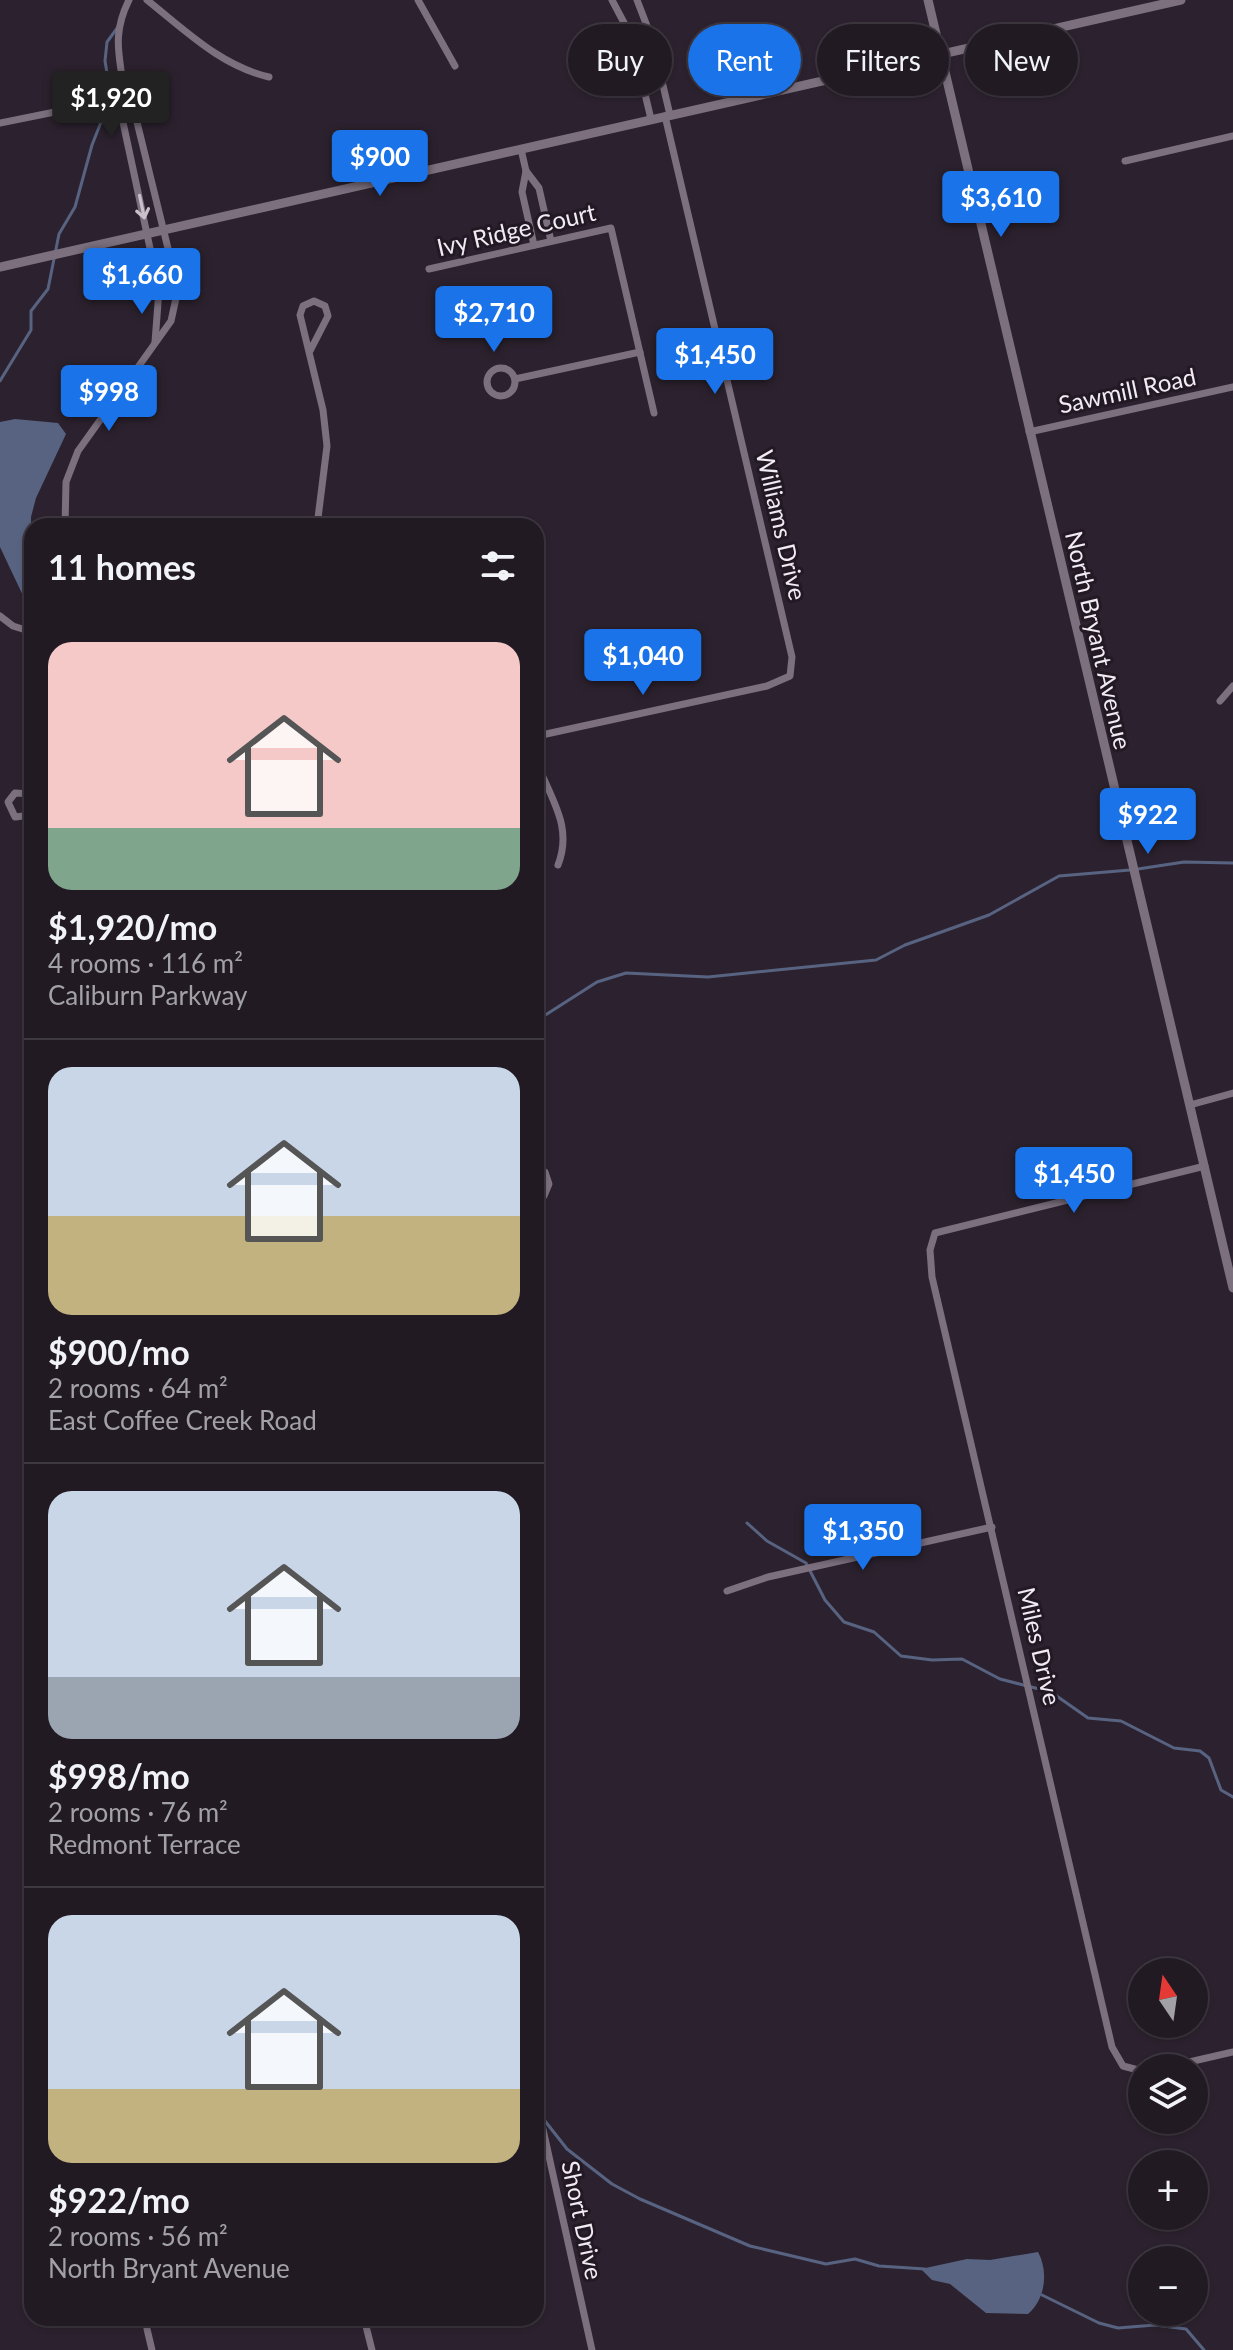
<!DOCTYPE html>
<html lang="en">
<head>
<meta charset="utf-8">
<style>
	body { margin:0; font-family:Lato,sans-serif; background:#29232b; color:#f1f3f6; height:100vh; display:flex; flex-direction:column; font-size:30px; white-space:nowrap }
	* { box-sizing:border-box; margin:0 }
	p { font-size:26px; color:#a2a1a6 }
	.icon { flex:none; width:44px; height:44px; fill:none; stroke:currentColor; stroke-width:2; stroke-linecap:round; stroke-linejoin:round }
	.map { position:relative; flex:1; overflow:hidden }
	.sheet { position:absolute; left:24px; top:518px; width:520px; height:1808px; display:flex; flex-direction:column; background:#211a23; border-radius:24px; box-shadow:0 2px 6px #0004,0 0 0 2px #3e3841 }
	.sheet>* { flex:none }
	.banner { position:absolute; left:568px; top:24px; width:544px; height:72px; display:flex; gap:16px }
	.needle { width:52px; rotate:347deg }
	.buttons { position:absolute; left:1128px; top:1958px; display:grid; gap:16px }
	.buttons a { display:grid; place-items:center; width:80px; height:80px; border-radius:50%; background:#211a23; box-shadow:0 2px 6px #0004,0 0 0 2px #3e3841; font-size:40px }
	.price { position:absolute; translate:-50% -68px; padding:0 18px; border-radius:8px; background:#1a73e8; color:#fff; font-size:26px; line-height:52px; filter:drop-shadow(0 2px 4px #0008) }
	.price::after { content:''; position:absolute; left:50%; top:48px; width:24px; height:18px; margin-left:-12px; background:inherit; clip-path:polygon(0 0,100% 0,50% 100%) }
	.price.on { background:#222; color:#fff }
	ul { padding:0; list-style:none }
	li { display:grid; align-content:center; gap:16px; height:424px; padding:0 24px }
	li+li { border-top:2px solid #3e3841 }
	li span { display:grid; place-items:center; height:248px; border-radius:24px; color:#555 }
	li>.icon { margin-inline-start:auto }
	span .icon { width:144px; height:144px; fill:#fffc; stroke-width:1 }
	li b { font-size:34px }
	h2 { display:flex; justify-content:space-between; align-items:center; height:96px; padding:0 24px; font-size:34px }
	.tag { padding:0 28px; border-radius:36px; background:#211a23; box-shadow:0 2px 6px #0004,0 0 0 2px #3e3841; font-size:28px; line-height:72px }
	.tag.on { background:#1a73e8; color:#fff }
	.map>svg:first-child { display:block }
	.water { fill:#576381 }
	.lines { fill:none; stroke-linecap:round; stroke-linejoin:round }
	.stream { stroke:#576381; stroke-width:3 }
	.minor { stroke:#7c707f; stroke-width:7 }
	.tertiary { stroke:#7c707f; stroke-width:9 }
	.oneway { stroke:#c8c0ca }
	.labels { text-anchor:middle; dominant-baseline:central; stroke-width:6; stroke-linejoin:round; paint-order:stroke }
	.street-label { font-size:24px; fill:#f1ebf3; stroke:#221925 }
</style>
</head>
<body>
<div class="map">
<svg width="1233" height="2350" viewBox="0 0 1233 2350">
	<rect width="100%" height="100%" fill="#2c222f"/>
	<g class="water">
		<path d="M15,419L58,423L66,434L36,498L31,517L32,597L26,602L0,547V422Z"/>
		<path d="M1038,2252C1049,2272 1045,2300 1028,2314L986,2313L950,2284L932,2280L921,2269L967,2259L990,2260Z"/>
	</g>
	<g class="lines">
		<g class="stream">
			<path d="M0,381L31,330V311L48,289L59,234L75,207L92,145L111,97L105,61L107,42L118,27"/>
			<path d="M1138,869L1184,862L1233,863"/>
			<path d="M536,1021L597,982L626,973L708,977L876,960L905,945L989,915L1059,876L1130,870"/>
			<path d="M747,1523L767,1541L806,1563L825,1600L844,1622L874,1632L901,1656L932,1660L962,1659L1000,1679L1051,1692L1088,1718L1121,1721L1174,1748L1200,1751L1209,1758L1221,1790L1233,1797"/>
			<path d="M545,2121L567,2149L612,2184L640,2199L750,2246L826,2264L855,2259L879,2266L925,2269"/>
			<path d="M1042,2295L1099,2323L1118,2328L1155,2325L1186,2329L1204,2350"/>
		</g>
		<g class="minor">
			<path d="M129,0C105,48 130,70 121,113L159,290L155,342"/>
			<path d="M147,0C186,31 221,66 269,77"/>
			<path d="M418,0L455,66"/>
			<path d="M612,0L631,36L651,119"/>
			<path d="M637,0L652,39L670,115"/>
			<path d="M0,123L124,98"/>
			<path d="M521,149L526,171L539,188L551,241"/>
			<path d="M1125,161L1233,136"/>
			<path d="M526,171L522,192L534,245"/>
			<path d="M429,269L611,228L654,413"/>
			<path d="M310,351L328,316L325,306L314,301L303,306L300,315L323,410L327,446L317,526"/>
			<circle cx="501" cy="382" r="14"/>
			<path d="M515,379L640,352"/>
			<path d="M1029,432L1233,387"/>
			<path d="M65,526L66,482L78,451L171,321L178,289L134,110L124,98"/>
			<path d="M0,616L13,626L32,632"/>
			<path d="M1220,701L1233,686"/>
			<path d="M536,751L537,736L767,686L790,676L792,657L665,116"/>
			<path d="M536,759C548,796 574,824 558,865"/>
			<path d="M32,794L15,793L8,802L15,817L32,815"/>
			<path d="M1190,1105L1233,1093"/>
			<path d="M536,1167L545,1172L549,1184L544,1196L536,1199"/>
			<path d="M727,1591L768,1577L992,1527"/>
			<path d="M1163,2068L1233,2052"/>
			<path d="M1142,2071L1123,2066L1112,2047L932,1277L930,1250L935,1233L1205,1166"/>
			<path d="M536,2098L592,2350"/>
			<path d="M364,2318L372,2350"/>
			<path d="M147,2329L152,2350"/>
		</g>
		<g class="tertiary">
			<path d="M928,0L1233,1288"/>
			<path d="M0,267L1181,0"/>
		</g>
	</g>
	<defs><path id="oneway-shaft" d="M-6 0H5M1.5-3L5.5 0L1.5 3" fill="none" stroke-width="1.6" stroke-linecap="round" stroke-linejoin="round" transform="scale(2)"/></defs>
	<use class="oneway" href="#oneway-shaft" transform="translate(142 207) rotate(78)"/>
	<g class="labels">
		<g class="street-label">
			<text transform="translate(516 229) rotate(-13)">Ivy Ridge Court</text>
			<text transform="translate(1127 390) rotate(-12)">Sawmill Road</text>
			<text transform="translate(782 525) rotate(77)">Williams Drive</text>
			<text transform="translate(1099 640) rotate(77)">North Bryant Avenue</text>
			<text transform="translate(1040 1646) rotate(77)">Miles Drive</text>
			<text transform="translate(583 2220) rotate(78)">Short Drive</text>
		</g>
	</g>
</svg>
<div class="buttons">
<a><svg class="needle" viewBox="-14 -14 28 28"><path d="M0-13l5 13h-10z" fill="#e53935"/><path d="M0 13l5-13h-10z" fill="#a2a1a6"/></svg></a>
<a><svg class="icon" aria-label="layers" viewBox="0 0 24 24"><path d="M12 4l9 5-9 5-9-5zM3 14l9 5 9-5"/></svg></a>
<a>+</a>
<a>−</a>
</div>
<b class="price on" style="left:111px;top:139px">$1,920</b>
<b class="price" style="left:380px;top:198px">$900</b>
<b class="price" style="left:1001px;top:239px">$3,610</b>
<b class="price" style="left:142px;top:316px">$1,660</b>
<b class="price" style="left:494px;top:354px">$2,710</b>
<b class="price" style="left:715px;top:396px">$1,450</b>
<b class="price" style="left:109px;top:433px">$998</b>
<b class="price" style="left:643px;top:697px">$1,040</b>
<b class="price" style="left:1148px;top:856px">$922</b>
<b class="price" style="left:1074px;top:1215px">$1,450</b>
<b class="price" style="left:863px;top:1572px">$1,350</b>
<div class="banner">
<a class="tag">Buy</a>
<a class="tag on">Rent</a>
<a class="tag">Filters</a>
<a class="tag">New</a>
</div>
<section class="sheet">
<h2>11 homes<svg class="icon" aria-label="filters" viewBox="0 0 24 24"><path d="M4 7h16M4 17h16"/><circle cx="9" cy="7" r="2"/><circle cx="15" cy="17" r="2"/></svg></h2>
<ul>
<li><span style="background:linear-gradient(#f6c9c9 75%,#7fa58c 0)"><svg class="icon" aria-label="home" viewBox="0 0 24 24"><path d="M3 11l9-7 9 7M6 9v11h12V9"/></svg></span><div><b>$1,920/mo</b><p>4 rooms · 116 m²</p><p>Caliburn Parkway</p></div></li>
<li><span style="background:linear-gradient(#c9d6e8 60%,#c2b280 0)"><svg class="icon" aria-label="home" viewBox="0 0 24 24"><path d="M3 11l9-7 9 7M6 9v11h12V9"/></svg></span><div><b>$900/mo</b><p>2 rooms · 64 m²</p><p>East Coffee Creek Road</p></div></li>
<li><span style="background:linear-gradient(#c9d6e8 75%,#9aa5b1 0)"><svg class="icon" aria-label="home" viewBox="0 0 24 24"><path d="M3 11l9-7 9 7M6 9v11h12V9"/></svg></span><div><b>$998/mo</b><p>2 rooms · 76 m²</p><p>Redmont Terrace</p></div></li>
<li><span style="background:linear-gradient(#c9d6e8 70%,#c2b280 0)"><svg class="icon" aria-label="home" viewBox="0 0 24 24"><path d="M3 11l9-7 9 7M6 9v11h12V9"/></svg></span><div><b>$922/mo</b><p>2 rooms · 56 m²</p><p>North Bryant Avenue</p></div></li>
</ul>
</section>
</div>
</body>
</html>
